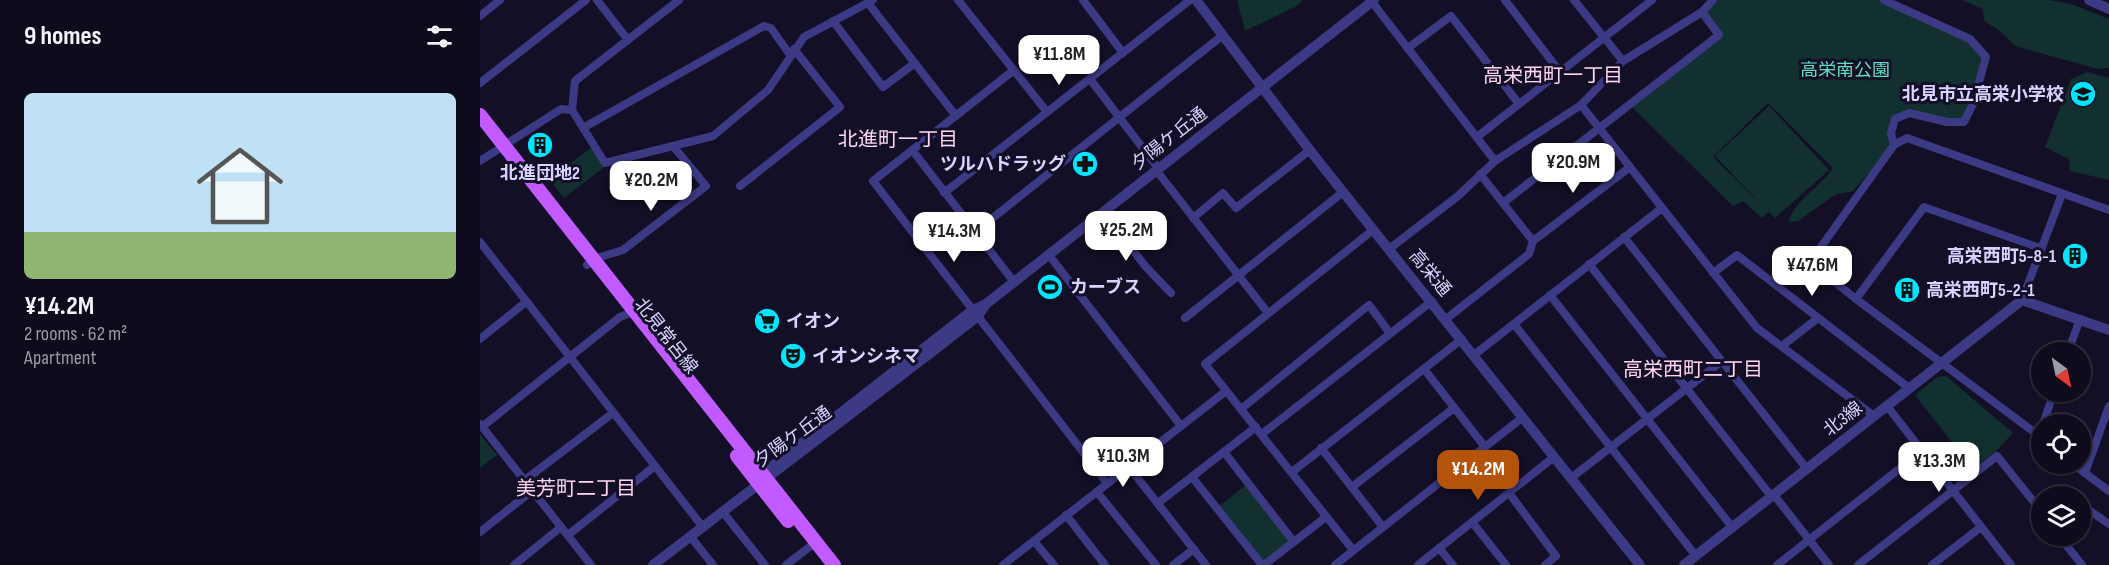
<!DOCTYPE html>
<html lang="en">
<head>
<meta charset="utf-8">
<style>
	body { margin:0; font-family:"Sofia Sans Condensed","Noto Sans JP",sans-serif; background:#1c1929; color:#f1f3f6; height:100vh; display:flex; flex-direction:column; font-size:22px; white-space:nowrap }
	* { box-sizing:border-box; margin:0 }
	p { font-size:20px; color:#9b9ba3 }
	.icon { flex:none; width:33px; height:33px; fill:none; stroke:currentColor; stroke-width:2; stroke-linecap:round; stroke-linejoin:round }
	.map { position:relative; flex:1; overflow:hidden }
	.panel { display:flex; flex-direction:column; background:#0e0b1c; width:480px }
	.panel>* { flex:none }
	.needle { width:39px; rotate:147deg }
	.controls { position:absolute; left:1551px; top:342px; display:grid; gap:12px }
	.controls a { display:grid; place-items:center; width:60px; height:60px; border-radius:50%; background:#0e0b1c; box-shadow:0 2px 4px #0004,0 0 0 2px #2e2b3b; font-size:30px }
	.price { position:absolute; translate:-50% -51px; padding:0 14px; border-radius:12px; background:#fff; color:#222; font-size:20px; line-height:39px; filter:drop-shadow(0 2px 3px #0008) }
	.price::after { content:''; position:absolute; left:50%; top:36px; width:18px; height:14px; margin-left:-9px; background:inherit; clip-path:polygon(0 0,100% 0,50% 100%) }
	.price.active { background:#b45309; color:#fff }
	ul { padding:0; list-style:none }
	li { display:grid; align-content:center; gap:12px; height:318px; padding:0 24px }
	li span { display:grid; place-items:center; height:186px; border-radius:9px; color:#555 }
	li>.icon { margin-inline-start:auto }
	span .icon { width:108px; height:108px; fill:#fffc; stroke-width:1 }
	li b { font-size:26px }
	h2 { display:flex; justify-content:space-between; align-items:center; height:72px; padding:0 24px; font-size:26px }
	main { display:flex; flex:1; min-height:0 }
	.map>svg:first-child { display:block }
	.green { fill:#12302f }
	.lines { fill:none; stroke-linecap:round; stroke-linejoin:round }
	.minor { stroke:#3d3a85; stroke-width:8 }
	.tertiary { stroke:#3d3a85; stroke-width:10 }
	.primary { stroke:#c25bff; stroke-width:14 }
	.labels { text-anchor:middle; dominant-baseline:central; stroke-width:6; stroke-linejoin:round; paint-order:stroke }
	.park-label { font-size:18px; fill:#5fe0c0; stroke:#130f26 }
	.poi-label { font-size:18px; font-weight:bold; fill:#d9d4ff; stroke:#130f26; text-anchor:start }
	.street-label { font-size:18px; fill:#d9d4ff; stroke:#130f26 }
	.neighbourhood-label { font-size:20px; fill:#ffd6f0; stroke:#130f26 }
</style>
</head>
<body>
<main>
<section class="panel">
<h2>9 homes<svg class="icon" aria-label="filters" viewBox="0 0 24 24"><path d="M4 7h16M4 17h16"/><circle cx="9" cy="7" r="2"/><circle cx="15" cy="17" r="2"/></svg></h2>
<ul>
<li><span style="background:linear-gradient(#bfe0f5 75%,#8fb573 0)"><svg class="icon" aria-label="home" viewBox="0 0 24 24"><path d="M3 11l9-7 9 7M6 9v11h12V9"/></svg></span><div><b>¥14.2M</b><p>2 rooms · 62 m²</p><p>Apartment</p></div></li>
</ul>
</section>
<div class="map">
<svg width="1629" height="565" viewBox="0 0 1629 565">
	<rect width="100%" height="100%" fill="#130f26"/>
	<g class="green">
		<path d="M757,0H823L817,6L765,31Z"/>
		<path d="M1233,0H1404L1490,39L1506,57L1484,122L1429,113L1416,119L1414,145L1373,191L1355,195L1318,221L1308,222C1317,197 1339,189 1353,168L1288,103L1233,157L1286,209L1235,156L1289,106L1349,170L1295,218L1289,212L1282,218L1263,201L1253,206L1150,105L1239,35L1222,12Z"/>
		<path d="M1482,0H1569L1591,4L1629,19V68L1618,69L1535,46L1520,31L1504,21L1503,9Z"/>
		<path d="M1608,72L1629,78V180L1590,171L1589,159L1565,147L1591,79Z"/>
		<path d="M111,148L124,167L84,198L69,179Z"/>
		<path d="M1466,376L1533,433L1516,451L1493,469L1435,395L1457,377Z"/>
		<path d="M0,434L17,455L0,468Z"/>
		<path d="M768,483L814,542L784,565L737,508Z"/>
	</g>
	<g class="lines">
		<g class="minor">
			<path d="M117,0L148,40"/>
			<path d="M478,0L567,112"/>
			<path d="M603,0L643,53"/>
			<path d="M1025,0L1080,72"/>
			<path d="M1094,0L1143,61"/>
			<path d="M1404,0L1490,39L1506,57L1493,104L1484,122H1467L1429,113L1415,119L1411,133L1414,145"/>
			<path d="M892,2L1015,161"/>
			<path d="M388,3L476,116"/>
			<path d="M0,16L20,0"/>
			<path d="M353,21L403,87L435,63"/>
			<path d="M928,48L971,16L1039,104"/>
			<path d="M534,70L393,181L627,483"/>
			<path d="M610,79L678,168"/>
			<path d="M0,83L106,0"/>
			<path d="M1101,105L1277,328L1394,416"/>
			<path d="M92,110L95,81L199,0"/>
			<path d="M103,128L284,26L291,28L310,55"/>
			<path d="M997,137L1172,0"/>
			<path d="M433,151L534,282"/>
			<path d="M0,161L81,109L92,110L125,163L233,136L288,90L324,37L393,0"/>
			<path d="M676,170L788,313"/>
			<path d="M1000,174L1053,241"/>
			<path d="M260,186L360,107L314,49"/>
			<path d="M464,193L710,0"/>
			<path d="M1023,203L1239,35L1222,12"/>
			<path d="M623,212L666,267L691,293"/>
			<path d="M713,218L743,193L756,208L830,150"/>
			<path d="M495,232L743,35"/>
			<path d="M1144,237L1327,469"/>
			<path d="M0,242L222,526"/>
			<path d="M909,249L978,196L1015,161L1101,105L1143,61L1222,12L1233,0"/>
			<path d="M569,255L701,426"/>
			<path d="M1109,264L1291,496"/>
			<path d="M107,265L120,257L143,250L226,186L193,146"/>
			<path d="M1233,273L1257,255L1429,388"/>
			<path d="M1070,295L1252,527"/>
			<path d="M1376,299L1444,207L1560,248"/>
			<path d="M1542,300L1582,194"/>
			<path d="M705,318L863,192"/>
			<path d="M966,319L1049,254L1053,241L1150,167"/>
			<path d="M1034,324L1216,556"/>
			<path d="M0,339L46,302"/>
			<path d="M1302,346L1338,318"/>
			<path d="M1588,352L1600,319"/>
			<path d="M994,355L1182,208"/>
			<path d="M944,369L1005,447"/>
			<path d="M1407,406L1531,565"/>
			<path d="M761,409L889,305L909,332"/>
			<path d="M0,424L111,565"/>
			<path d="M1563,424L1574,392"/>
			<path d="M3,426L140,317L155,311"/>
			<path d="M782,434L952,301"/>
			<path d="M1562,438L1376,299L1336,267L1333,258L1414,145L1427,138L1629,210"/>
			<path d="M841,448L903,527"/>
			<path d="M744,452L814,542"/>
			<path d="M1593,464L1629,491"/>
			<path d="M649,467L726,565"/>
			<path d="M812,472L982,339"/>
			<path d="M1605,473L1629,406"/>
			<path d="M712,477L782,565"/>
			<path d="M1091,478L1242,361"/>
			<path d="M45,480L133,413"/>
			<path d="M872,487L974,408"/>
			<path d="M617,492L676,565"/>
			<path d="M1029,493L1076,556L1065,565"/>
			<path d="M1294,495L1349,565"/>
			<path d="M678,503L776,427"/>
			<path d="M1600,504L1629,524"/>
			<path d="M242,511L285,565"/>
			<path d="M586,515L625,565"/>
			<path d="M992,522L1026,565"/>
			<path d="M0,532L53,490"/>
			<path d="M88,535L175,466"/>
			<path d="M210,536L233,565"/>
			<path d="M1579,536L1602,565"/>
			<path d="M554,541L574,565"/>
			<path d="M959,548L973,565"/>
			<path d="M873,550L725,364L893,230"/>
			<path d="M34,565L81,527"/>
			<path d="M306,565L336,542"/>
			<path d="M523,565L746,391"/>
			<path d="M693,565L714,549"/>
			<path d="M784,565L846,517"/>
			<path d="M855,565L1043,417"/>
			<path d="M938,565L1074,457"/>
			<path d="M1297,565L1442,451"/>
			<path d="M1378,565L1517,456L1562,512"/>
			<path d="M1452,565L1501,527"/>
		</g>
		<g class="tertiary">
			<path d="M716,0L832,153L1160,565"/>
			<path d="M1609,0L1629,9"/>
			<path d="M280,479L282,474L493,310L506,304L534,282L894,0"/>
			<path d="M173,565L453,351L498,316L506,304"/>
			<path d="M1204,565L1542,300L1629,330"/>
		</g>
		<g class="primary">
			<path d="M0,115L354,565"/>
			<path d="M257,456L308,521"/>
		</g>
	</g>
	<defs>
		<g id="school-disc" transform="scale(1.35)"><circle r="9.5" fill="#00e5ff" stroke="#130f26"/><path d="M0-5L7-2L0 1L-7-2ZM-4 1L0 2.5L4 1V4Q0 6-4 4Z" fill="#111"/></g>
		<g id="building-disc" transform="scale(1.35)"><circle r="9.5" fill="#00e5ff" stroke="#130f26"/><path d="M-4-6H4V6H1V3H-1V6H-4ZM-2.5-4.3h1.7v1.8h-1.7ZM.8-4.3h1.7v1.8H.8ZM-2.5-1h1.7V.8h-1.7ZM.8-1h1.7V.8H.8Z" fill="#111"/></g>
		<g id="pharmacy-disc" transform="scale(1.35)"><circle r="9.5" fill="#00e5ff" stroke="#130f26"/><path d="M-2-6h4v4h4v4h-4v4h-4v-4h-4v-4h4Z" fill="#111"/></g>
		<g id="stadium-disc" transform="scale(1.35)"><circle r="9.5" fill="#00e5ff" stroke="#130f26"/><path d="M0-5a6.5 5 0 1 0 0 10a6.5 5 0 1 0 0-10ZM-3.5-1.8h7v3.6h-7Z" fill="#111"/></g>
		<g id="supermarket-disc" transform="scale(1.35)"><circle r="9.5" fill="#00e5ff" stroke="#130f26"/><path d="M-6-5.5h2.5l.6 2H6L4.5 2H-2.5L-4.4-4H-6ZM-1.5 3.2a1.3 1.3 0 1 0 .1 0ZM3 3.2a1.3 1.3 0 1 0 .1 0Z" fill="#111"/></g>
		<g id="theatre-disc" transform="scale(1.35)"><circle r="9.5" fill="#00e5ff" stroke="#130f26"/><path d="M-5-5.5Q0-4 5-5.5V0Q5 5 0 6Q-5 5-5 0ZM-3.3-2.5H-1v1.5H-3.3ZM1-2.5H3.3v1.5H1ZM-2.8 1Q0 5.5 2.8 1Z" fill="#111"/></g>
	</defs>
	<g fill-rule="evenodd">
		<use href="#school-disc" x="1603" y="94"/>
		<use href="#building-disc" x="60" y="145"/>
		<use href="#pharmacy-disc" x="605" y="164"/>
		<use href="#building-disc" x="1595" y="256"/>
		<use href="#stadium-disc" x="570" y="287"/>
		<use href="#building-disc" x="1427" y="290"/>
		<use href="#supermarket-disc" x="287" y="321"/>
		<use href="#theatre-disc" x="313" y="356"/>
	</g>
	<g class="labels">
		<g class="park-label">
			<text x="1365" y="70">高栄南公園</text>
		</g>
		<g class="poi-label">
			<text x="1584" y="94" text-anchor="end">北見市立高栄小学校</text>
			<text x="586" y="164" text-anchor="end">ツルハドラッグ</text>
			<text x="60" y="173" text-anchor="middle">北進団地2</text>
			<text x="1576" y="256" text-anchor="end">高栄西町5-8-1</text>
			<text x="590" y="287">カーブス</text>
			<text x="1446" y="290">高栄西町5-2-1</text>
			<text x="306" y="321">イオン</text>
			<text x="332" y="356">イオンシネマ</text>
		</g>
		<g class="street-label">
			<text transform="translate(689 139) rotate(-38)">夕陽ケ丘通</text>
			<text transform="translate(950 273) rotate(50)">高栄通</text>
			<text transform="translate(186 336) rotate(52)">北見常呂線</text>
			<text transform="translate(1363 419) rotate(-38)">北3線</text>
			<text transform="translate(313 437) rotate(-36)">夕陽ケ丘通</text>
		</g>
		<g class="neighbourhood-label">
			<text x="1073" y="76">高栄西町一丁目</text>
			<text x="418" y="140">北進町一丁目</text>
			<text x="1213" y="370">高栄西町二丁目</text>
			<text x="96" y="489">美芳町二丁目</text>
		</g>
	</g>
</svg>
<div class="controls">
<a><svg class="needle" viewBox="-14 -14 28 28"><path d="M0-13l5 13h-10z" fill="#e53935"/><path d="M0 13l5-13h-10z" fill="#9b9ba3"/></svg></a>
<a><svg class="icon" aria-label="locate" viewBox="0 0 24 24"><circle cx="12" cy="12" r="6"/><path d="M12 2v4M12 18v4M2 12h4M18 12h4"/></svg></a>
<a><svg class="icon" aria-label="layers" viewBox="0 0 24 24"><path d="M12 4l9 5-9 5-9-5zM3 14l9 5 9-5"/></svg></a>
</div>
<b class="price" style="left:579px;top:86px">¥11.8M</b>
<b class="price" style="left:1093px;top:194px">¥20.9M</b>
<b class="price" style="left:171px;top:212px">¥20.2M</b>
<b class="price" style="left:646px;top:262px">¥25.2M</b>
<b class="price" style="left:474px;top:263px">¥14.3M</b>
<b class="price" style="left:1332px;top:297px">¥47.6M</b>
<b class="price" style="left:643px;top:488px">¥10.3M</b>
<b class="price" style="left:1459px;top:493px">¥13.3M</b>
<b class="price active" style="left:998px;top:501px">¥14.2M</b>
</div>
</main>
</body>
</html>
